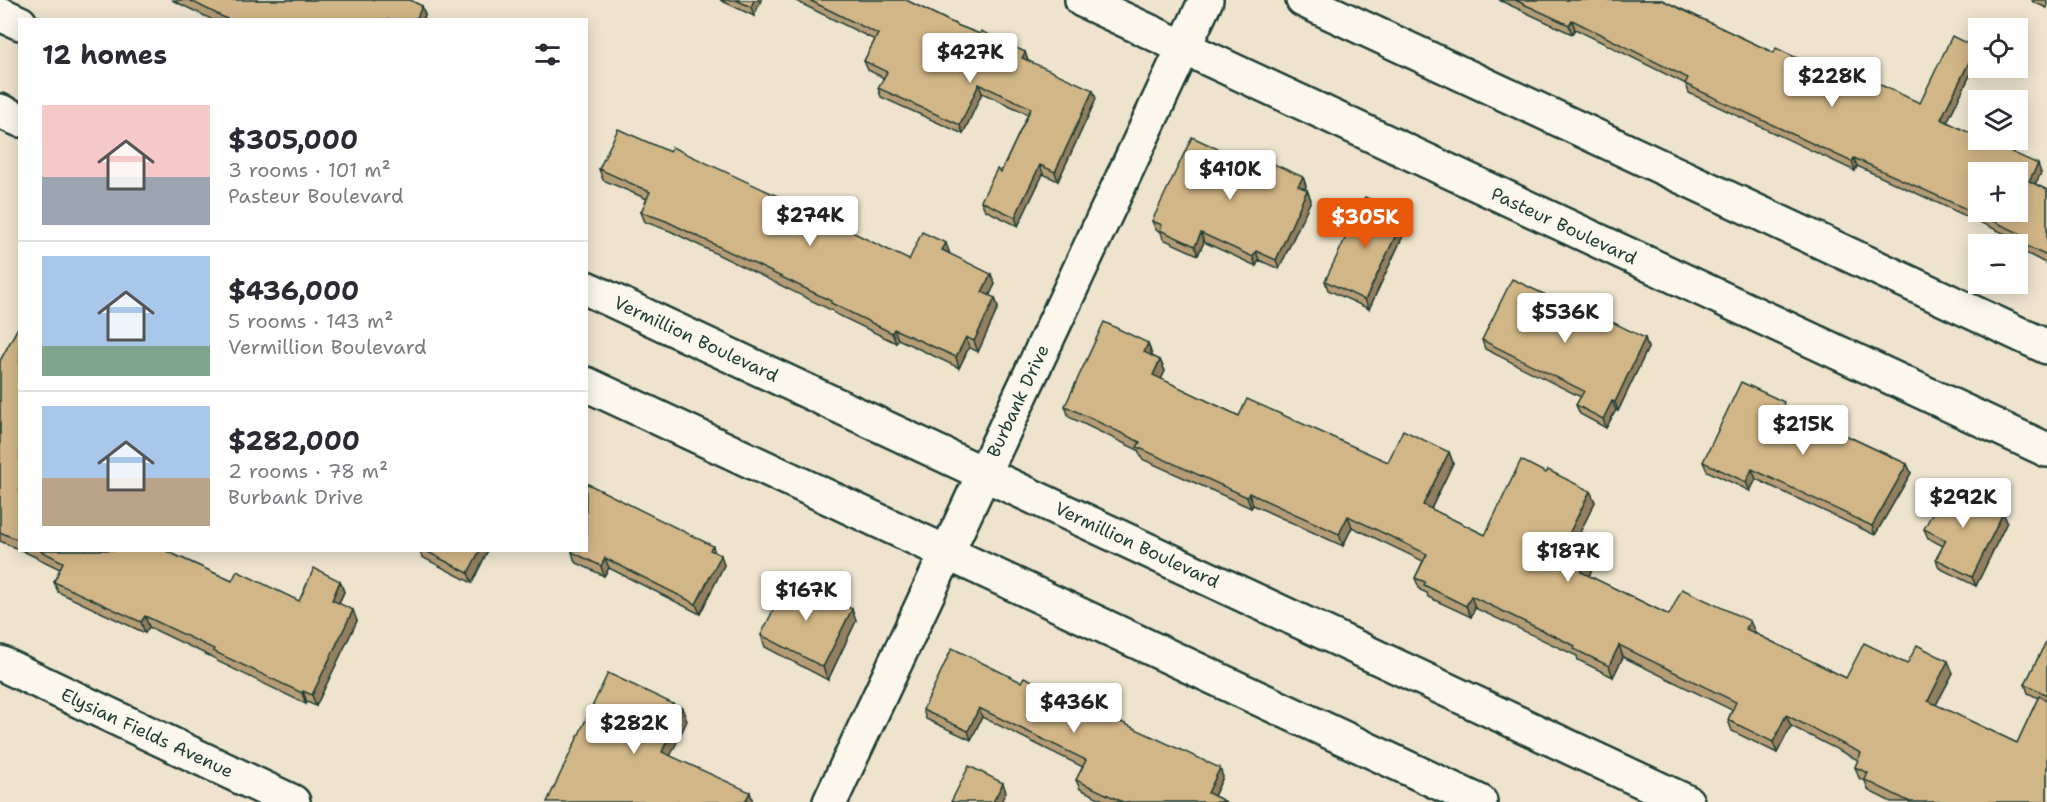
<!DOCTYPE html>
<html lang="en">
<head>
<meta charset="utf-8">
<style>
	body { margin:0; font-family:"Shantell Sans",sans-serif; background:#f2f2f3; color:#2b2b33; height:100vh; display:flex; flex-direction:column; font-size:22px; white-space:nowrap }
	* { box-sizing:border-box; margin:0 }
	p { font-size:20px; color:#7c7c81 }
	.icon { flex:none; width:33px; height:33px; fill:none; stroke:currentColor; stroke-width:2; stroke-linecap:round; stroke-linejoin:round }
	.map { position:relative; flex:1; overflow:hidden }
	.drawer { position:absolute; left:18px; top:18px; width:570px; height:534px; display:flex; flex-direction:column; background:#fff; border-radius:0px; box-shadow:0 3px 15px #0003 }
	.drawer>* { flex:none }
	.fabs { position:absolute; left:1968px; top:18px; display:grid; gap:12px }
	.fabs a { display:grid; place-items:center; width:60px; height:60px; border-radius:0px; background:#fff; box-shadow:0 3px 15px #0003; font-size:30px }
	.price { position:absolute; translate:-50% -51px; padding:0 14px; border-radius:6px; background:#fff; color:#222; font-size:20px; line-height:39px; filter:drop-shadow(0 2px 3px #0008) }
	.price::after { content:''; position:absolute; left:50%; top:36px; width:18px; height:14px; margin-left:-9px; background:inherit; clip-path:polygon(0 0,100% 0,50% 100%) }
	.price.active { background:#ea580c; color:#fff }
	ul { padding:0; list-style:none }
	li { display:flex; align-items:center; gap:18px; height:150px; padding:0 24px }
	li+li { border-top:2px solid #e1e1e2 }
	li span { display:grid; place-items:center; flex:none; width:168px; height:120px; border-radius:0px; color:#555 }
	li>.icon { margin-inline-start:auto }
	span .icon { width:72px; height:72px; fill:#fffc; stroke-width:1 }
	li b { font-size:26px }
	h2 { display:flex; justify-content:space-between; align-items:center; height:72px; padding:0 24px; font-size:26px }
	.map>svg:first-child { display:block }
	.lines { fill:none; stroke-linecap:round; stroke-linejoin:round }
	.minor-casing { stroke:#1f3d34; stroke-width:38 }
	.major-casing { stroke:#1f3d34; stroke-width:38 }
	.minor { stroke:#fbf7ec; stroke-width:33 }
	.major { stroke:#fbf7ec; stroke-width:33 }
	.wall { fill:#b49d74; stroke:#1f3d34; stroke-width:1.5 }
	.shaded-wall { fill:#927f5e; stroke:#1f3d34; stroke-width:1.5 }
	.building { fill:#d1b687; stroke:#1f3d34; stroke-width:1.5; fill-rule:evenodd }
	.labels { text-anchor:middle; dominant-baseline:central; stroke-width:6; stroke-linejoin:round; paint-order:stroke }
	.street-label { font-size:18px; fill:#1f3d34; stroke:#fbf7ec }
</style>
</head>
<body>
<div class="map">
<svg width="2047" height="802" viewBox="0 0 2047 802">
	<rect width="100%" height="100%" fill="#eee4ce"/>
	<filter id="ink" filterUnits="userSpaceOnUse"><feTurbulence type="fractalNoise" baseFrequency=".0167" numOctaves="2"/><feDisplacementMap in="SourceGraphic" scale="12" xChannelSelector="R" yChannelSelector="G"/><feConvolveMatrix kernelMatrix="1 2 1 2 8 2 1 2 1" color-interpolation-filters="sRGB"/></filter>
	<g filter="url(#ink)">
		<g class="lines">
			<g class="minor-casing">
				<g id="minor">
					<path d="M1082,0L2047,450"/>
					<path d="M1303,0L2047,347"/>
					<path d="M0,14L20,23"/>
					<path d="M0,111L20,120"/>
					<path d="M586,288L1687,802"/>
					<path d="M586,384L1480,802"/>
					<path d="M830,802L1206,0"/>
				</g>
			</g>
			<g class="major-casing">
				<path id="major" d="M0,663L293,802"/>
			</g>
			<use href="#minor" class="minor"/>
			<use href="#major" class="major"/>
		</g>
		<g class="wall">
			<path d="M172,0H410L422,6L425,15L423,20H213Z"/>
			<path d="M720,0H761L754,16Z"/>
			<path d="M794,0H906L959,26L1025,52L1028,61L1096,99L1058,181L1043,174L1018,226L985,210L981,201L1001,172L1028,114L982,93L963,134L881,97L878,88L884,78L868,70L864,61L875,40Z"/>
			<path d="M1499,0H1662L1774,53L1843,80L1920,103L1976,48L1978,54V59L1947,122L2041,173L2035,184L2047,190V264L2026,253L2022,244L2023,242L1857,166L1855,171L1689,93L1686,84L1575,29L1572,34Z"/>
			<path d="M2032,0H2047V8L2033,2Z"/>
			<path d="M1259,168L1303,177L1306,186L1305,189L1307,190L1311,200L1279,269L1259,260L1256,266L1204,242L1198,255L1163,239L1161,232L1156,230L1152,221Z"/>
			<path d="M599,169L909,260L949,254L995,284L989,296L995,298L998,308L978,352L969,347L959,368L898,339L896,343L834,313L833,311L670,231L645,222L641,212L647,199L603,180Z"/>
			<path d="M1405,216L1408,225L1369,309L1328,290L1325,281Z"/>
			<path d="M1601,321L1645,338L1648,348L1618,411L1616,410L1606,428L1580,414L1576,405L1581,397L1485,349L1482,340Z"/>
			<path d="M20,324V550L0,541V361Z"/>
			<path d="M1148,343L1152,356L1160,360L1165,371L1161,379L1239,416L1388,462L1449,452L1453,463L1431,509L1485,535L1546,473L1590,491L1595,502L1575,542L1592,550L1596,561L1589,576L1669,615L1755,632L1754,633L1846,678L1907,664L1953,673L1936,705L2017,743L2038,698L2028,693L2025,684L2047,640V802H1891L1869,791L1865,781L1859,778L1855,767L1858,760L1791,726L1777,753L1732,731L1728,720L1732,710L1623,657L1613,677L1578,660L1577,656L1475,608L1471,617L1428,597L1427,593L1420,590L1415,578L1423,561L1352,527L1343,546L1253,505L1251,508L1142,459L1138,450L1069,417L1065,406Z"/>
			<path d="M1786,407L1907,464L1911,473L1875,535L1756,479L1750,491L1707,471L1703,462Z"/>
			<path d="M2003,513L2007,522L1976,586L1939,568L1936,559L1943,546L1928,538L1924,529Z"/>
			<path d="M713,546L715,553L724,565L700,614L609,568L604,576L575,562L572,552Z"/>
			<path d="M21,550H164L232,581L299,601L340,581L344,592L339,603L357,621L316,706L307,702L306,704L217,661L216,659L149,627L145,633L58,592L54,582L60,569Z"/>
			<path d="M419,550H488L472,583L422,557Z"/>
			<path d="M856,621L828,680L765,647L761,635Z"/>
			<path d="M1021,682L1223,777L1214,796L1226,802H1107L1080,789L1076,780L1083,767L982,717L971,740L926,719L923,710Z"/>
		</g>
		<g class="shaded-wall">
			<path d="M754,0H761L754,16L751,7Z"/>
			<path d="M422,6L425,15L423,20H416Z"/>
			<path d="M1572,20L1575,29L1572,34L1569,25Z"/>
			<path d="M1976,48L1978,54V59L1944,128L1941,119Z"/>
			<path d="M1025,52L1028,61L1022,58Z"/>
			<path d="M979,84L982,93L963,134L960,125Z"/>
			<path d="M1093,90L1096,99L1058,181L1055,172Z"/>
			<path d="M1854,158L1857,166L1855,171L1852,162Z"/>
			<path d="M2038,164L2041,173L2032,190L2029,181Z"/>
			<path d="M1040,165L1043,174L1018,226L1015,217Z"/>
			<path d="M1303,177L1306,186L1302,195L1298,186Z"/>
			<path d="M1307,190L1311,200L1279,269L1276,260Z"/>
			<path d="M1405,216L1408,225L1369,309L1365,300Z"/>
			<path d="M1201,233L1204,242L1198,255L1195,246Z"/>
			<path d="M946,243L950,254L942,250Z"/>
			<path d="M1256,251L1259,260L1256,266L1253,257Z"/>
			<path d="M991,274L995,284L986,303L982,292Z"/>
			<path d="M995,298L998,308L978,352L974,341Z"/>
			<path d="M894,329L898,339L896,343L892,333Z"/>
			<path d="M966,337L969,347L959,368L956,357Z"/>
			<path d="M1645,338L1648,348L1618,411L1615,402Z"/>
			<path d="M1148,343L1152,355L1148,364L1144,352Z"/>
			<path d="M1160,360L1165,371L1157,387L1153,375Z"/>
			<path d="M1612,401L1616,410L1606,428L1603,419Z"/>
			<path d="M1449,452L1453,463L1427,517L1423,505Z"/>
			<path d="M1907,464L1911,473L1875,535L1872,526Z"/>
			<path d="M1752,469L1756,479L1750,491L1746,482Z"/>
			<path d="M1590,491L1595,502L1571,550L1567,538Z"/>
			<path d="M1249,493L1253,505L1251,508L1247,497Z"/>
			<path d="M2003,513L2007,522L1976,586L1972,577Z"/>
			<path d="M1348,516L1352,527L1343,546L1339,534Z"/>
			<path d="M480,550H488L472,583L468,573Z"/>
			<path d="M1592,550L1596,561L1585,584L1581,572Z"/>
			<path d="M721,555L724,565L700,614L696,604Z"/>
			<path d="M605,558L609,568L604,576L601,566Z"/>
			<path d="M340,581L344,592L335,610L332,600Z"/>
			<path d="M1471,596L1475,608L1471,617L1466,606Z"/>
			<path d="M852,609L856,621L828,680L823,667Z"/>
			<path d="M353,610L357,621L316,706L312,695Z"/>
			<path d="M145,616L149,627L145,633L141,622Z"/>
			<path d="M1750,621L1755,632L1750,641L1746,629Z"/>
			<path d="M1619,645L1623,657L1613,677L1609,666Z"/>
			<path d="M1948,661L1953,673L1932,712L1928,701Z"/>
			<path d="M303,691L307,702L306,704L302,693Z"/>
			<path d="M682,708L687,721L666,765L662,752Z"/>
			<path d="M979,708L982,717L971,740L968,731Z"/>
			<path d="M1786,715L1791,726L1777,753L1773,742Z"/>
			<path d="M1220,768L1223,777L1211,802L1208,793Z"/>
			<path d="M1003,783L1006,792L1001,802H993Z"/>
			<path d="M750,792L753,802H745Z"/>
		</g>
		<g class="building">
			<path d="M189,0H410L422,6L416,20H229Z"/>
			<path d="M736,0H754L751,7Z"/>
			<path d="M809,0H906L959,26L980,34L981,31L1025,52L1022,58L1093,90L1055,172L1040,165L1015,217L981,201L997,169L1001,172L1031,108L979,84L960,125L878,88L887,72L864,61L878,34Z"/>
			<path d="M1515,0H1662L1774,53L1776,48L1843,80L1848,70L1920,103L1952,36L1976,48L1941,119L1978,137V140H1985L2038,164L2029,181L2047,190V256L2022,244L2026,236L1854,158L1852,162L1685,84L1688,78L1572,20L1569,25ZM1978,172H2018V212H1978Z"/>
			<path d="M618,129L670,152L672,147L799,206L909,260L922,232L946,243L942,250L991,274L982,292L995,298L974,341L966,337L956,357L894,329L892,333L831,303V301L666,221L641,212L650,192L599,169Z"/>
			<path d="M1192,137L1259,168L1263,159L1303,177L1298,186L1307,190L1276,260L1256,251L1253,257L1201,233L1195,246L1160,230L1162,225L1152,221Z"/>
			<path d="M1365,197L1405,216L1365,300L1325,281Z"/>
			<path d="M1512,279L1601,321L1602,317L1645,338L1615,402L1612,401L1603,419L1576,405L1584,391L1482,340Z"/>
			<path d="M1104,322L1148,343L1144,352L1160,360L1153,375L1239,416L1247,399L1388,462L1403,430L1449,452L1423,505L1485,535L1521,460L1546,473L1548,470L1590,491L1567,538L1592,550L1581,572L1669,615L1682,589L1750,621L1746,629L1846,678L1864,643L1907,664L1917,645L1948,661L1928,701L2017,743L2039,696L2047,700V802H1910L1865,780L1868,773L1855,767L1861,753L1786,715L1773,742L1728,720L1736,702L1619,645L1609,666L1574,649L1575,646L1471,596L1466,606L1424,585L1425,582L1415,578L1427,554L1348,516L1339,534L1249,493L1247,497L1137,447L1140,442L1065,406Z"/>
			<path d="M20,324V541L0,532V361Z"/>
			<path d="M1741,382L1784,402L1783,406L1907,464L1872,526L1752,469L1746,482L1703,462Z"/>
			<path d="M586,483L713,546L710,550L721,555L696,604L605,558L601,566L572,552L573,550H586Z"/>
			<path d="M1947,485L2003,513L1972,577L1936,559L1946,540L1924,529Z"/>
			<path d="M39,550H164L232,581L237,571L299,601L314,568L340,581L332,600L353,610L312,695L303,691L302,693L213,651L214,649L145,616L141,622L54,582L63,562Z"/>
			<path d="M424,550H480L468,573Z"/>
			<path d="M789,578L852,609L823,667L761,635Z"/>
			<path d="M2047,640V695L2025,684Z"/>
			<path d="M952,648L1021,682L1024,677L1220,768L1208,793L1226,802H1123L1076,780L1086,760L979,708L968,731L923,710Z"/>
			<path d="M608,673L682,708L662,752L750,792L745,802H547Z"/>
			<path d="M969,766L1003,783L993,802H951Z"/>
		</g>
	</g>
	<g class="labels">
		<g class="street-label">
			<text transform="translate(1564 226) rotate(25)">Pasteur Boulevard</text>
			<text transform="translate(696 339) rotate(25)">Vermillion Boulevard</text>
			<text transform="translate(1018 401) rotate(-65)">Burbank Drive</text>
			<text transform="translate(1137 545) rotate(25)">Vermillion Boulevard</text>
			<text transform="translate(147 733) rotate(25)">Elysian Fields Avenue</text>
		</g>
	</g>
</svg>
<div class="fabs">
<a><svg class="icon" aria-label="locate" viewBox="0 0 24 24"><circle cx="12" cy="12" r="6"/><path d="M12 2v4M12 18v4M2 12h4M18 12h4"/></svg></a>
<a><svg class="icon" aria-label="layers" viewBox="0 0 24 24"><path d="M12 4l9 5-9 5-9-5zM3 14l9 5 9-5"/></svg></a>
<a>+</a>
<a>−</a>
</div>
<b class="price" style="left:970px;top:84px">$427K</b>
<b class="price" style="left:1832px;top:108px">$228K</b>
<b class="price" style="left:1230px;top:201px">$410K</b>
<b class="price" style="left:810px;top:247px">$274K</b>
<b class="price active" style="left:1365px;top:249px">$305K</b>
<b class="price" style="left:1565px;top:344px">$536K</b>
<b class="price" style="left:1803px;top:456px">$215K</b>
<b class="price" style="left:1963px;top:529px">$292K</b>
<b class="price" style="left:1568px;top:583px">$187K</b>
<b class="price" style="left:806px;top:622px">$167K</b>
<b class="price" style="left:1074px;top:734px">$436K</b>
<b class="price" style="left:634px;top:755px">$282K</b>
<section class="drawer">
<h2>12 homes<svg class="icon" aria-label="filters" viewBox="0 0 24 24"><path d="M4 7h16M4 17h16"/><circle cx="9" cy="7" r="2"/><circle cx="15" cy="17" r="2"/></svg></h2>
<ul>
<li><span style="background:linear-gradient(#f6c9c9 60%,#9aa5b1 0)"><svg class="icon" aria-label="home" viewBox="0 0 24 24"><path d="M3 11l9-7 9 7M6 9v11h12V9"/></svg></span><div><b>$305,000</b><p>3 rooms · 101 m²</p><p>Pasteur Boulevard</p></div></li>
<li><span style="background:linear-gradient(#a9c7e8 75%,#7fa58c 0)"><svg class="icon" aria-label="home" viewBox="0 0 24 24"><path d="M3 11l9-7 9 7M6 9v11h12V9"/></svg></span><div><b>$436,000</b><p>5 rooms · 143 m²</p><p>Vermillion Boulevard</p></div></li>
<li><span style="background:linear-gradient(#a9c7e8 60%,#b9a48a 0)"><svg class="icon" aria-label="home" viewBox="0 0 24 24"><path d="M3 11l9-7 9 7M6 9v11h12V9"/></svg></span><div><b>$282,000</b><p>2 rooms · 78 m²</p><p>Burbank Drive</p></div></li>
</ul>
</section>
</div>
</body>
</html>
